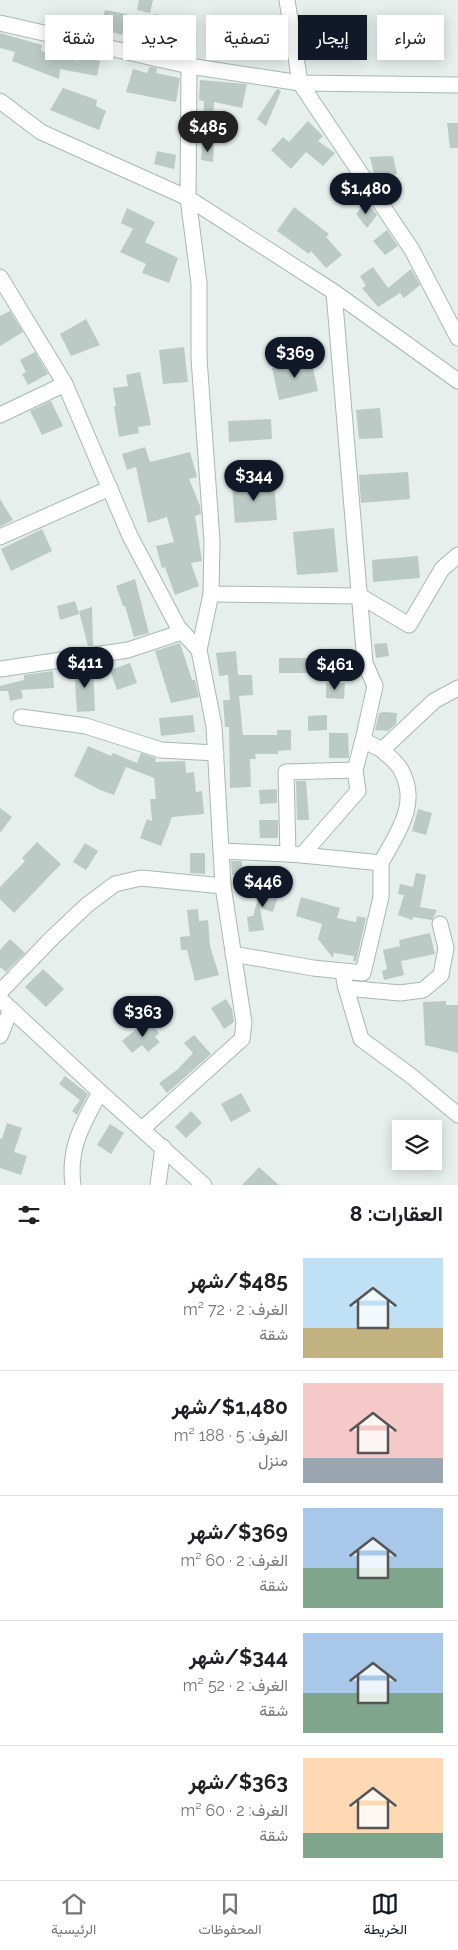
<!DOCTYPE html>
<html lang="ar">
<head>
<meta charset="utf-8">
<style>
	body { margin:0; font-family:Raleway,Vazirmatn,sans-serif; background:#f2f2f2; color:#202124; direction:rtl; height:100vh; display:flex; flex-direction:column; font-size:19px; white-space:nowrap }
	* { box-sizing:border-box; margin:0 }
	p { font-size:16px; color:#757577 }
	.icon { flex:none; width:28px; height:28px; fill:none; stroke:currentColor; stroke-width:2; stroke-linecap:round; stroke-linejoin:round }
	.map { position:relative; height:1185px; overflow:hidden; direction:ltr }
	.sheet { display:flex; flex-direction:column; background:#fff; flex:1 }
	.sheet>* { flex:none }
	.top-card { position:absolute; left:15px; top:15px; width:429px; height:45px; direction:rtl; display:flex; gap:10px }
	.controls { position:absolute; left:392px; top:1120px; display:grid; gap:10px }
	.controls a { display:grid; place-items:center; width:50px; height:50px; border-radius:0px; background:#fff; box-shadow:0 2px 12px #0003; font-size:25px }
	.price { position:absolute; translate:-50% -42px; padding:0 11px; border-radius:18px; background:#111827; color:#fff; font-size:16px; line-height:32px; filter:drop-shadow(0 1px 2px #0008) }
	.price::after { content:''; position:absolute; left:50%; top:30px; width:15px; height:11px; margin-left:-8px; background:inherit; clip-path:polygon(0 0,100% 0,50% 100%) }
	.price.on { background:#222; color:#fff }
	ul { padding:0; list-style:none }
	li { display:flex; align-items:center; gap:15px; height:125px; padding:0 15px }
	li+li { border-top:1px solid #e0e0e0 }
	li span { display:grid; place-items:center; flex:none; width:140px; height:100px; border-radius:0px; color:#555 }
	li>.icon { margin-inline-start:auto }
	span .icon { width:60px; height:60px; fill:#fffc; stroke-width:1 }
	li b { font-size:21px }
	h2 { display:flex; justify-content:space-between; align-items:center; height:60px; padding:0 15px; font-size:21px }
	.chip { padding:0 18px; border-radius:0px; background:#fff; box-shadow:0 2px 12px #0003; font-size:18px; line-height:45px }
	.chip.on { background:#111827; color:#fff }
	.dock { display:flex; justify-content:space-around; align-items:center; height:70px; border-top:1px solid #e0e0e0; background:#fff; font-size:14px; color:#757577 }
	.dock a { display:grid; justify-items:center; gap:2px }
	.dock .on { color:#111827 }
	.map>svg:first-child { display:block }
	.building { fill:#bbcac4 }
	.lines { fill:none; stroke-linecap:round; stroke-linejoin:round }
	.minor-casing { stroke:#a8b8b2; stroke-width:17 }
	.minor { stroke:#fff; stroke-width:15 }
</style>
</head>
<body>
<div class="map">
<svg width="458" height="1185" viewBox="0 0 458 1185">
	<rect width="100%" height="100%" fill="#e6efeb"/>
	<g class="building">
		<path d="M139,0H153L150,13L137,10Z"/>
		<path d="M105,10L127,14L122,35L100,29Z"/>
		<path d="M154,14L174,17L164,49L147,46Z"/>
		<path d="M0,33L42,45L41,51L78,61L79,57L100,61L97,76L60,69L59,79L12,61L15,52L0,48Z"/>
		<path d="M150,67L157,68L156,73L180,78L176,102L126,92L133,69L147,73Z"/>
		<path d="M200,80L247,84L242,108L214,102L213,131L203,129L204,101L199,100Z"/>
		<path d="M63,88L97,100L96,106L106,111L99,130L50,110Z"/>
		<path d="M277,89L281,91L266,126L257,119Z"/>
		<path d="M308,121L323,136L318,141L335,153L323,166L306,152L291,169L271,150L283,137L289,142Z"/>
		<path d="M447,123H458V148H450Z"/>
		<path d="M202,145H214L213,162L201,160Z"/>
		<path d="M157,151L176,155L174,169L154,164Z"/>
		<path d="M393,156L397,174L375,178L370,157Z"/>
		<path d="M366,201L377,215L367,228L356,214Z"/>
		<path d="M294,207L329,234L326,237L342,255L326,268L311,251L309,254L277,231Z"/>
		<path d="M127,208L155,222L145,242L178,258L169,283L142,273L146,264L120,252L133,229L121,223Z"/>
		<path d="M387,230L398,246L385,255L373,241Z"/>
		<path d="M373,267L388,288L411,269L420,285L404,298L400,293L378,307L362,288L366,286L360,276Z"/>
		<path d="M10,311L23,332L0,346V316Z"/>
		<path d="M86,319L100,345L71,356L60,334Z"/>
		<path d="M184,347L188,382L163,384L159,350Z"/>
		<path d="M35,352L48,374L28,385L22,374L26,372L20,360Z"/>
		<path d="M311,359L318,391L279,400L272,368Z"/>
		<path d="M140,372L151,425L138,427L139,433L119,437L114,407L116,406L113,388L128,386L126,375Z"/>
		<path d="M51,401L63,426L42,435L30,411Z"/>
		<path d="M380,408L383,438L359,439L356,410Z"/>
		<path d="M271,419L272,439L229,442L228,421Z"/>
		<path d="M145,447L150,462L190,452L197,477L189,479L200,506L201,514L195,516L202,561L191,563L199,586L175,595L165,567L162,568L156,546L174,542L167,517L148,523L136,467L127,470L122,454Z"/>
		<path d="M408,472L410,499L361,503L359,475Z"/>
		<path d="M274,482L277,520L235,523L232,485Z"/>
		<path d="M0,499L13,520L0,527Z"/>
		<path d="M334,528L338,572L297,575L293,532Z"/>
		<path d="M42,529L52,551L11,571L1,549Z"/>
		<path d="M418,556L420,578L373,582L372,560Z"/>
		<path d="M135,579L149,633L134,637L125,606H123L116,586Z"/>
		<path d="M75,601L79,614L60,620L57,606Z"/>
		<path d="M92,607L93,646H88L79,611Z"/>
		<path d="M180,643L192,680H195L199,697L171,703L155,651Z"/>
		<path d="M387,643L389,656L376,658L374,644Z"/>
		<path d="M236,651L238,675H252L253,695L239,696L243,735H277V730H291V750L278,751V754H255L256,759H250L251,787L230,788L229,727H225L223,700H230L228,675L219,676L216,653Z"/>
		<rect x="279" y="658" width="45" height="15"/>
		<path d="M130,663L137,683L117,690L110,670Z"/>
		<path d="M93,665L95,711L77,712L74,667Z"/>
		<path d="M53,671L54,688L21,690L23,698L10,701L8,691H0V686L24,680V675Z"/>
		<path d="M326,683H345L344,699L326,698Z"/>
		<path d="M384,712L397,713L396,724L388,731L375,730L379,713Z"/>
		<path d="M193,715L195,732L161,736L159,718Z"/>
		<path d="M327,715V730L308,731V716Z"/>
		<path d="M329,733H348L349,758H329Z"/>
		<path d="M88,746L111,756L113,753L137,763L141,753L156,758L155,762L185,761L186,773L194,772L196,792L202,791L204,814L172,817L161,846L140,838L147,819L152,821L150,799H156L154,778L126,767L114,795L98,789L74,776Z"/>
		<path d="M296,781H306L309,820H297Z"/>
		<path d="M277,789V803L260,804L259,790Z"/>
		<path d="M0,808L12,817L0,833Z"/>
		<path d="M418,809L432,813L426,835L412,831Z"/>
		<path d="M259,820H278V838H260Z"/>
		<path d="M37,842L61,864L14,913L0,899V887L25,861L22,858Z"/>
		<path d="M85,843L98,851L86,870L73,862Z"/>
		<path d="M190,853H205V874L190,873Z"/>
		<path d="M231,861H242L243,874L232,875Z"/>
		<path d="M416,873L426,875L420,907L437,910L432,920L413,917L412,920L398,915L404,895L398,894L400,884L413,887Z"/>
		<path d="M262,885L280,890L273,912L260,908L264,930L249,932L247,917L253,916Z"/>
		<path d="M301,897L340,908L337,918L356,922L357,916L366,918L356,962L353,961L354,956L334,953L333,958L318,939L322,924L296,916Z"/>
		<path d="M198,909L199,921L208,920L210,946L219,975L195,981L187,950H181L180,937L190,936L187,910Z"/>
		<path d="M430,933L435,954L401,961L404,975L384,980L382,971L387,969L383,950L400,946L399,940Z"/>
		<path d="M10,939L25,953L6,972L0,967V950Z"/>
		<path d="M43,969L64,989L46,1007L25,987Z"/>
		<path d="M226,999L232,1009L234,1022L224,1029L211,1008Z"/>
		<path d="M446,1001V1005H458V1053L425,1045L423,1002Z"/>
		<path d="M148,1019L159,1033L155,1037L160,1042L148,1052L142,1045L132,1053L122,1041Z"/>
		<path d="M194,1035L211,1054L167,1093L159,1083L177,1070L193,1053L184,1043Z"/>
		<path d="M65,1076L88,1094L77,1115L72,1111L80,1100L59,1084Z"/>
		<path d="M241,1093L251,1111L231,1122L221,1104Z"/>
		<path d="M191,1111L202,1123L186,1138L175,1127Z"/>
		<path d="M7,1123L22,1128L14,1152L27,1156L21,1175L0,1168V1138L2,1139Z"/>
		<path d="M110,1124L124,1133L111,1154L97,1145Z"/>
		<path d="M259,1167L279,1185H242Z"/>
	</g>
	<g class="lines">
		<g class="minor-casing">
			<g id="minor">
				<path d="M287,0L300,83L412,250L458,338"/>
				<path d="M0,23L189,66L300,83L458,85"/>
				<path d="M189,66L188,198L199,283V358L212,541L211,594L199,650"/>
				<path d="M0,101L41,132L188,198L334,292L458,381"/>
				<path d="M0,277L65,384L130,536L178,627L199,650L214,726L223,886L244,1023L242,1039L142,1129"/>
				<path d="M334,292L365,663L375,686L363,740L382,750L434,701L458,688"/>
				<path d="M0,415L65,384"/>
				<path d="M0,537L110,488"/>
				<path d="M211,594L360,596L409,625L442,569L458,555"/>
				<path d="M0,669L128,650L182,632"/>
				<path d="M21,717L86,726L161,750L216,753"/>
				<path d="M355,770L358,791L302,855L288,854L286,772L355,770L363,740"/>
				<path d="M221,851L288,854"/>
				<path d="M302,855L381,863C397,833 420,804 401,770C397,762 388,756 382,750"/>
				<path d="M233,954L313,968L363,973L381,897V863"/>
				<path d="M344,979L346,988L400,993L423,990L441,975L446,948L440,924"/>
				<path d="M346,988L361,1039L410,1075L458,1115"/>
				<path d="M0,992L52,938L87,905L115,884L141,878L223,886"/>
				<path d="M0,999L100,1092L204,1185"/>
				<path d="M0,1036L11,1009"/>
				<path d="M73,1185C68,1147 83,1124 100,1092"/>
				<path d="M158,1185L163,1147"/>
			</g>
		</g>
		<use href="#minor" class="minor"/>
	</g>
</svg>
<div class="controls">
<a><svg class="icon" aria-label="layers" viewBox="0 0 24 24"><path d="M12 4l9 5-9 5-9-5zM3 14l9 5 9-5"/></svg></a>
</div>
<b class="price on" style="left:208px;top:153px">$485</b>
<b class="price" style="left:366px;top:215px">$1,480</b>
<b class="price" style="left:295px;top:379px">$369</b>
<b class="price" style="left:254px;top:502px">$344</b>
<b class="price" style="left:85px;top:689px">$411</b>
<b class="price" style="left:335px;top:691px">$461</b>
<b class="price" style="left:263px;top:908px">$446</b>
<b class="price" style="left:143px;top:1038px">$363</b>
<div class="top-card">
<a class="chip">شراء</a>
<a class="chip on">إيجار</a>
<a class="chip">تصفية</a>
<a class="chip">جديد</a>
<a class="chip">شقة</a>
</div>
</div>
<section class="sheet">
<h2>العقارات: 8<svg class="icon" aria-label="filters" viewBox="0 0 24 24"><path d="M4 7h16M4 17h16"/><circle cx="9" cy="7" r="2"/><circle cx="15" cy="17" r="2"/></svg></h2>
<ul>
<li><span style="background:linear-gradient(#bfe0f5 70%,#c2b280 0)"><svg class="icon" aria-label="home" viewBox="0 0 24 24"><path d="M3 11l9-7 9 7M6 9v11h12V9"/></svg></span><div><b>$485/شهر</b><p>الغرف: 2 · 72 m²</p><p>شقة</p></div></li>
<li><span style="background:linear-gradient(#f6c9c9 75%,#9aa5b1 0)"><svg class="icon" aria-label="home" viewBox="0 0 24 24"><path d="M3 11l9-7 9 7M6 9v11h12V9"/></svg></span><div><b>$1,480/شهر</b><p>الغرف: 5 · 188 m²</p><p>منزل</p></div></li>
<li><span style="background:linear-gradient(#a9c7e8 60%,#7fa58c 0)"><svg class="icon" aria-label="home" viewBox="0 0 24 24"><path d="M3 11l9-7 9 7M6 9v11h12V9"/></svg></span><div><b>$369/شهر</b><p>الغرف: 2 · 60 m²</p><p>شقة</p></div></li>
<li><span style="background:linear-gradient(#a9c7e8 60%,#7fa58c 0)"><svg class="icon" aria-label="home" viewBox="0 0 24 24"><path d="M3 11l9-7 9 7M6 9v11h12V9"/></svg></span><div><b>$344/شهر</b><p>الغرف: 2 · 52 m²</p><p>شقة</p></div></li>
<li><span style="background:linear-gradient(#ffd9b3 75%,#7fa58c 0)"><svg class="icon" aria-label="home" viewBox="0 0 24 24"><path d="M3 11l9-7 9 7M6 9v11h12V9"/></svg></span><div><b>$363/شهر</b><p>الغرف: 2 · 60 m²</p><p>شقة</p></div></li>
</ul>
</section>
<nav class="dock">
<a class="on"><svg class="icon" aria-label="map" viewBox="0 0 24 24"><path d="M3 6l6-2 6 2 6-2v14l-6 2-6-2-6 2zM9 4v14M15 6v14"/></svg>الخريطة</a>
<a><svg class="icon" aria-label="saved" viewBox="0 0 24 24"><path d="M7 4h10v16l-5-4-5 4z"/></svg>المحفوظات</a>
<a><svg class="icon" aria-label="home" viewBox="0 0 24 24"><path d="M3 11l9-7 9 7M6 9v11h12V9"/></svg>الرئيسية</a>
</nav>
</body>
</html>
